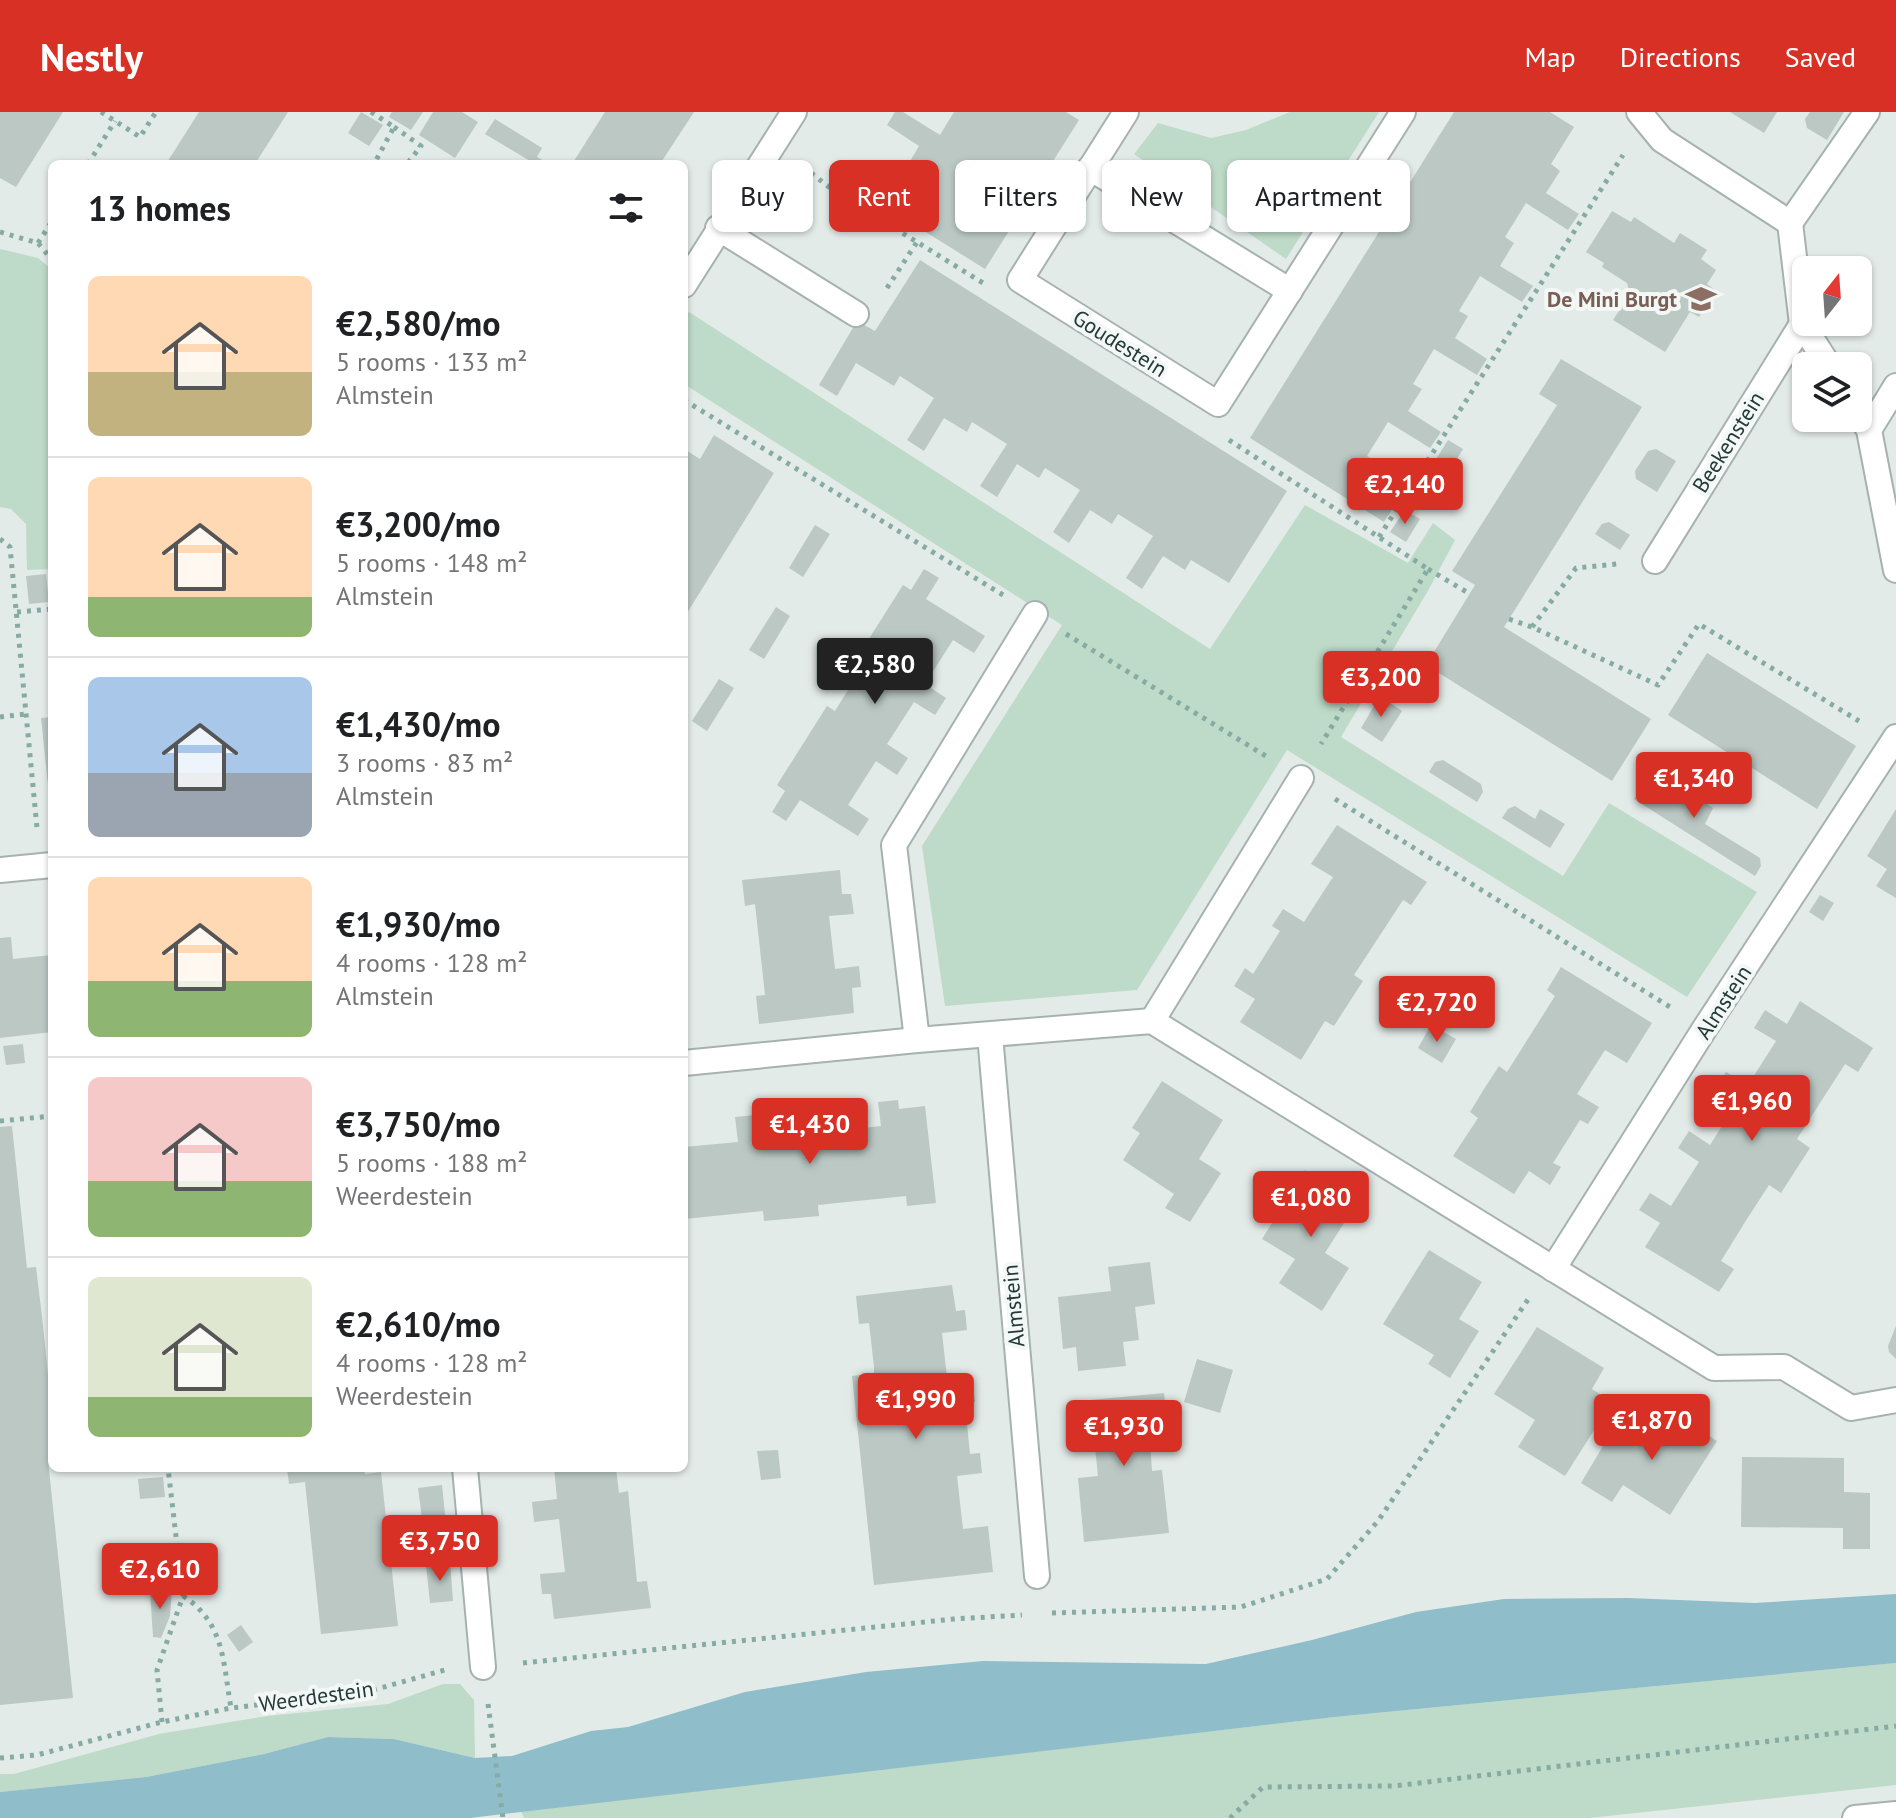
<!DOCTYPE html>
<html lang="en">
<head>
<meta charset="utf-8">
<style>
	body { margin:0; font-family:"PT Sans",sans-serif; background:#f2f2f2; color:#202124; height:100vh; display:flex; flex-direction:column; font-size:30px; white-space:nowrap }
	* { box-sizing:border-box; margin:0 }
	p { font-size:26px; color:#757577 }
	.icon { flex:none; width:44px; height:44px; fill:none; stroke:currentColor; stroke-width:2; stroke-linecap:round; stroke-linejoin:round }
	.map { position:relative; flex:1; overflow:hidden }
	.details { position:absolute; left:48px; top:48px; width:640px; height:1312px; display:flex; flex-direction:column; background:#fff; border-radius:12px; box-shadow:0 2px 6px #0004 }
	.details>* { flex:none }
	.banner { position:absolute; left:712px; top:48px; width:760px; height:72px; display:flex; gap:16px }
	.needle { width:52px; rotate:17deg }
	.tools { position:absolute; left:1792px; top:144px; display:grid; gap:16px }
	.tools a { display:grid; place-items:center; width:80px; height:80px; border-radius:12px; background:#fff; box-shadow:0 2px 6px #0004; font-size:40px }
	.price { position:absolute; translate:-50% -68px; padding:0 18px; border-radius:8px; background:#d93025; color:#fff; font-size:26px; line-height:52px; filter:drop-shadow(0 2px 4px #0008) }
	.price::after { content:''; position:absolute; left:50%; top:48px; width:24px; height:18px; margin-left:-12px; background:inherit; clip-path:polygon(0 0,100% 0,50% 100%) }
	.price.selected { background:#222; color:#fff }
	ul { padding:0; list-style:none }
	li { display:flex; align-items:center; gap:24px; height:200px; padding:0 40px }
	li+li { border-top:2px solid #e0e0e0 }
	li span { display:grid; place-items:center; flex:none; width:224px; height:160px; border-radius:12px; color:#555 }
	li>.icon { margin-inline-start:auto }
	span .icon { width:96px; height:96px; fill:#fffc; stroke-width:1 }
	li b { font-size:34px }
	h2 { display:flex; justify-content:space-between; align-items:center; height:96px; padding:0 40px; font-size:34px }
	.tag { padding:0 28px; border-radius:12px; background:#fff; box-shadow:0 2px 6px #0004; font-size:28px; line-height:72px }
	.tag.selected { background:#d93025; color:#fff }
	header { display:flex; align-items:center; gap:48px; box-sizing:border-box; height:112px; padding:0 40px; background:#d93025; color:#fff }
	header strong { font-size:38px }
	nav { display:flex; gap:44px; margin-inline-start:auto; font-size:28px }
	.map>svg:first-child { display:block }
	.green { fill:#bedac8 }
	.water { fill:#90bdca }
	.building { fill:#bbc8c4 }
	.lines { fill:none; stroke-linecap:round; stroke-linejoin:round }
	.minor-casing { stroke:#a6b2af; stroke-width:28 }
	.path { stroke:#86aba3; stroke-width:5; stroke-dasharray:4 6; stroke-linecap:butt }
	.minor { stroke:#fff; stroke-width:24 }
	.labels { text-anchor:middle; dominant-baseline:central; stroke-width:8; stroke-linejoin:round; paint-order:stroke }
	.education-label { font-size:22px; font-weight:bold; fill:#785e54; stroke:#f3f8f6; text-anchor:end }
	.street-label { font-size:22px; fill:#243a36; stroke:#f3f8f6 }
</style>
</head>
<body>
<header>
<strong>Nestly</strong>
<nav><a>Map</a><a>Directions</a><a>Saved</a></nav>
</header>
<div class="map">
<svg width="1896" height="1706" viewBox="0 0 1896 1706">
	<rect width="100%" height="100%" fill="#e3ebe8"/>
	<g class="green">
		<path d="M1290,0H1379L1286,147L1134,42L1158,11L1211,26L1246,18Z"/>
		<path d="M0,137L38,146L52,158V461L51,457L27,458L26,412L11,397L0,395Z"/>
		<path d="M689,200L1210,537L1305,393L1408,451L1433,411L1455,428L1429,477L1341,625L1563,764L1609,691L1757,780L1687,885L1287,638L1137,878L945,894L922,734L1062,513L684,272V207Z"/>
		<path d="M1896,1551V1673L1589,1706H524L521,1699L1335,1605Z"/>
		<path d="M443,1572H460L474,1588L475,1646L394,1627L328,1625L264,1642L146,1665L0,1680V1662H14L159,1622L267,1604L388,1592Z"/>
	</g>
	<path class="water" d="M1896,1482V1551L1335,1605L470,1706H0V1680L146,1665L264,1642L328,1625L394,1627L475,1646L512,1644L591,1619L628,1615L745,1580L866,1560L983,1549L1206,1552L1312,1528L1416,1500L1504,1487L1628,1486L1755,1491Z"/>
	<g class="building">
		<path d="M0,0H63L16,75L0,66Z"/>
		<path d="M199,0H288L255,52H166Z"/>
		<path d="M361,0L383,13L369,34L348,21Z"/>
		<path d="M392,0H423L411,18L389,5Z"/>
		<path d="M433,0H462L478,10L455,46L419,23Z"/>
		<path d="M605,0H694L660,52H572Z"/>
		<path d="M895,0H903L940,23L954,0H1066L1079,8L985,157L892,99L915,62L906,56L919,34L887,13Z"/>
		<path d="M1454,0H1550L1574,15L1551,52L1560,59L1546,81L1579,102L1568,118L1526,91L1505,125L1514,131L1500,154L1533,174L1522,190L1480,164L1459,199L1468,204L1455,226L1487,247L1477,263L1434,237L1413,272L1422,277L1408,299L1441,320L1430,336L1388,310L1367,344L1377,351L1362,372L1395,393L1384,410L1250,326Z"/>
		<path d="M1730,0H1777L1764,21Z"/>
		<path d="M1810,0H1844L1827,28L1807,16L1805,7Z"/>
		<path d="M495,7L542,36L537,45L549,52H535L485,22Z"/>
		<path d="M1612,99L1631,110L1634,105L1674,131L1680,121L1707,138L1701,147L1716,158L1707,172L1716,179L1699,205L1690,200L1665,240L1613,208L1630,182L1627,171L1602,155L1604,151L1586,140Z"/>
		<path d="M920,148L1287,379L1229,471L1191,448L1185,458L1163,444L1142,477L1126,466L1153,424L1118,402L1112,412L1090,398L1069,431L1053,420L1080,378L1045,356L1039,366L1017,352L997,385L980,374L1007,332L972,310L967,320L944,306L924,339L907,328L934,286L900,264L894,274L856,251L837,284L819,273L857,209L875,219Z"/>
		<path d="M1561,247L1642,295L1504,515L1651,607L1612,669L1426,553L1475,473L1452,459L1557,293L1539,282Z"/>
		<path d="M714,323L774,361L684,506V337L700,347Z"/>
		<path d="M1448,328L1463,337L1451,357L1443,359L1433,352Z"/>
		<path d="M1656,337L1676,349L1657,380L1636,367L1635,359L1648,339Z"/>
		<path d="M1405,398L1420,407L1406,430L1390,420Z"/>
		<path d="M1609,410L1630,423L1620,438L1595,422L1602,412Z"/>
		<path d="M815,413L830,422L803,465L789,456Z"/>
		<path d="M924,457L939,466L926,487L985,524L974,541L953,528L925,572L946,586L935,603L914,590L887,632L908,646L897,663L876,649L848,693L869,707L858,724L800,688L786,709L772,700L785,679L777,673L827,594L835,599L861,557L853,552L903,473L911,478Z"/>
		<path d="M46,462L49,490L29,492L26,464Z"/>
		<path d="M776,495L790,504L764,547L749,538Z"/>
		<path d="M1707,541L1856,634L1817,697L1668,603Z"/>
		<path d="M719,567L734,576L707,619L692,609Z"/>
		<path d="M1380,584L1402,599L1382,630L1361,616Z"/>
		<path d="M52,605V682L49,683L41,606Z"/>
		<path d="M1443,648L1481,672L1483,680L1477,690L1429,660L1435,650Z"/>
		<path d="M1659,660L1713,696L1705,712L1760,746L1761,754L1755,764L1634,687L1641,677L1650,676Z"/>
		<path d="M1515,694L1535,707L1540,697L1565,712L1550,736L1502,706L1508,697Z"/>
		<path d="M1896,697V786L1876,774L1887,757L1867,744Z"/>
		<path d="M1337,713L1427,770L1411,793L1403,788L1354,863L1363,869L1334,914L1325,909L1301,948L1240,910L1255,887L1234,874L1245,856L1253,862L1280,819L1272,814L1283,797L1304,810L1318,788L1333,765L1311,752Z"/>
		<path d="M840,758L842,782H851L854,802L829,804L835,857L859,854L861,875L852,876L854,901L759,912L756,884L765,883L755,792L745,794L742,768Z"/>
		<path d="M1820,783L1834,791L1823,809L1809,800Z"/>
		<path d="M11,825L13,847L52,843V920L0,926V826Z"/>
		<path d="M1561,855L1652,911L1627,951L1605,938L1577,982L1599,995L1588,1012L1580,1008L1567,1029L1553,1051L1561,1055L1550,1073L1529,1059L1514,1082L1453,1044L1478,1006L1470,1000L1484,977L1499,954L1507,960L1555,884L1547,878Z"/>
		<path d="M1800,889L1873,936L1858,960L1845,952L1797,1027L1810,1036L1781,1081L1769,1073L1745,1110L1721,1149L1734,1157L1719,1180L1645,1135L1660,1111L1639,1098L1650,1081L1671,1094L1699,1050L1678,1036L1689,1019L1710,1033L1737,990L1716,977L1726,960L1748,973L1776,929L1754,916L1765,898L1787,912Z"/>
		<path d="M1431,913L1456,927L1442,951L1418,936Z"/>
		<path d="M23,932L25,951L6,953L3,934Z"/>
		<path d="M1162,969L1223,1008L1199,1047L1221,1061L1190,1110L1165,1096L1174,1082L1123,1048L1140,1021L1132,1016Z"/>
		<path d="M898,988L899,997L925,994L936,1091L907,1094L906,1084L818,1093L819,1104L764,1109L763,1099L684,1107V1035L738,1030L735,1005L756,1003L757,1012L807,1007L805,997L826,995L828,1020L881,1014L878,990Z"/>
		<path d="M12,1014L27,1156L36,1155L42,1204L52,1302V1348H48L73,1586L0,1593V1015Z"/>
		<path d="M1305,1058L1356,1092L1325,1141L1349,1156L1322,1199L1279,1171L1295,1147L1262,1127Z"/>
		<path d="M1429,1138L1482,1170L1459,1207L1479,1219L1450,1266L1428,1252L1434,1243L1383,1212Z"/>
		<path d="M1150,1150L1155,1192L1135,1195L1139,1228L1123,1230L1126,1254L1078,1259L1076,1235L1063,1237L1058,1185L1111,1179L1108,1155Z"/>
		<path d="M952,1173L956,1199L965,1198L967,1218L942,1221L948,1274L973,1271L975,1290L965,1292L970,1342L980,1341L982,1361L957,1364L963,1417L988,1414L993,1460L874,1473L852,1264L874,1261V1255L869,1211L859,1212L856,1184Z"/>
		<path d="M1896,1214V1247L1889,1240L1888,1234Z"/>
		<path d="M1537,1215L1604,1256L1592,1277L1612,1290L1565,1364L1518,1335L1535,1308L1494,1282Z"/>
		<path d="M1197,1247L1233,1258L1220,1301L1184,1290Z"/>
		<path d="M1164,1281L1169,1328L1150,1329L1152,1359L1162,1358L1169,1421L1084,1430L1078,1366L1098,1364L1095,1335L1086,1336L1080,1289Z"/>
		<path d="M1663,1295L1717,1329L1670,1403L1623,1373L1612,1390L1581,1371L1612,1319L1636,1335Z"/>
		<path d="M778,1338L781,1366L761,1368L757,1339Z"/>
		<path d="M1742,1345L1844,1346V1380L1870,1381V1437H1843V1416L1741,1415Z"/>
		<path d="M287,1356H364L365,1362L381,1360L398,1514L321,1522L305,1370L289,1372Z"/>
		<path d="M554,1356H616L619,1381L628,1379L637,1470L647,1469L651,1496L554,1507L551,1482H542L540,1462L565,1460L559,1407L534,1410L532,1390L557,1387Z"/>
		<path d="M163,1365L165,1385L140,1387L138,1367Z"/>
		<path d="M442,1373L446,1412L423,1414L418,1376Z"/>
		<path d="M450,1450L453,1489L430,1491L426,1453Z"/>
		<path d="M172,1478L170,1504L161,1526L153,1525L150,1479Z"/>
		<path d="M241,1513L253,1530L239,1540L227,1523Z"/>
	</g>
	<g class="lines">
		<g class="minor-casing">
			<g id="minor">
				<path d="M1126,0L1020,168L1218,292L1403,0"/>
				<path d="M1639,0L1662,28L1790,111L1867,0"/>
				<path d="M1090,56L1290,179"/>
				<path d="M1790,111L1802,212L1829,254"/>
				<path d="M718,116L856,202"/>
				<path d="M684,173L794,0"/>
				<path d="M1858,300L1869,318L1896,458"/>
				<path d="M1869,318L1896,274"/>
				<path d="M1655,449L1802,212"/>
				<path d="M0,758L52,753"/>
				<path d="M1152,909L1301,666"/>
				<path d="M990,923L1037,1464"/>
				<path d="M917,928L894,733L1035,502"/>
				<path d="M684,951L917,928L1152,909L1714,1256L1784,1255L1851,1296L1896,1288"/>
				<path d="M1553,1157L1705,916L1896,625"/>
				<path d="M465,1356L483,1555"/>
				<path d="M1855,1706L1896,1702"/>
			</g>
		</g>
		<g class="path">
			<path d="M101,0L140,25L156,0"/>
			<path d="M371,0L394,15L374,52"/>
			<path d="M394,15L421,34L407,52"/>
			<path d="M88,52L115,9"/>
			<path d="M803,55L833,78L983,171"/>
			<path d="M0,120L38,131L52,148"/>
			<path d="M38,131L52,109"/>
			<path d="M887,176L917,130"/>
			<path d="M684,288L1003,483"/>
			<path d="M1229,328L1428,457L1321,632"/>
			<path d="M1379,425L1623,43"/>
			<path d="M0,427L10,435L37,716"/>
			<path d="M1428,457L1470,482"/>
			<path d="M17,500L52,497"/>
			<path d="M1509,507L1532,515L1658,573L1699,512L1859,609"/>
			<path d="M1532,515L1576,456L1617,452"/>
			<path d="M1066,522L1269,646"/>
			<path d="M0,605L26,602"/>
			<path d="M1335,687L1670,895"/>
			<path d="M0,1009L52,1004"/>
			<path d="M183,1484C225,1511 223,1551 231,1596"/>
			<path d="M1052,1501L1241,1495L1327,1467L1378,1409L1529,1186"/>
			<path d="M523,1551L954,1507L1022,1503"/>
			<path d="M488,1592L503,1706"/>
			<path d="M162,1610L157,1558L183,1484L168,1356"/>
			<path d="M0,1646L37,1643L162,1610L231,1596L366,1580L445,1558"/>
			<path d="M1230,1706L1263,1675L1394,1674L1896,1614"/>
		</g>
		<use href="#minor" class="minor"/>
	</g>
	<defs>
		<g id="school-bare" transform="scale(2.4)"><path d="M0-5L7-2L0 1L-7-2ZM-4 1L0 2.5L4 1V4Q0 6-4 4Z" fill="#8d6e63" stroke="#f3f8f6" stroke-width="2.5" paint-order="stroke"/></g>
	</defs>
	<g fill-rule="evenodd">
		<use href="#school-bare" x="1701" y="187"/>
	</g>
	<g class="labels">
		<g class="education-label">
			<text x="1677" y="187">De Mini Burgt</text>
		</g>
		<g class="street-label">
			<text transform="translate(1120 231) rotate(32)">Goudestein</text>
			<text transform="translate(1728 330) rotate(-58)">Beekenstein</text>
			<text transform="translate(1723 890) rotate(-57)">Almstein</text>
			<text transform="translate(1013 1194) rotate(-95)">Almstein</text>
			<text transform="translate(316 1584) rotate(-8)">Weerdestein</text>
		</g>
	</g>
</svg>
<div class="tools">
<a><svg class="needle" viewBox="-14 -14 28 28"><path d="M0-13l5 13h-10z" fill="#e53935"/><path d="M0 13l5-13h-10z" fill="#757577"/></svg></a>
<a><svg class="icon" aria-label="layers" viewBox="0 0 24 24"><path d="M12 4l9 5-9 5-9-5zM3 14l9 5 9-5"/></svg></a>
</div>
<b class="price" style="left:1405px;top:414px">€2,140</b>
<b class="price selected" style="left:875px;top:594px">€2,580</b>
<b class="price" style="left:1381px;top:607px">€3,200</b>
<b class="price" style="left:1694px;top:708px">€1,340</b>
<b class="price" style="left:1437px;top:932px">€2,720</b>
<b class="price" style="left:1752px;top:1031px">€1,960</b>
<b class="price" style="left:810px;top:1054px">€1,430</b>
<b class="price" style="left:1311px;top:1127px">€1,080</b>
<b class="price" style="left:916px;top:1329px">€1,990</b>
<b class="price" style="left:1652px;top:1350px">€1,870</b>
<b class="price" style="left:1124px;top:1356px">€1,930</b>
<b class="price" style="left:440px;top:1471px">€3,750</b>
<b class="price" style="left:160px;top:1499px">€2,610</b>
<div class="banner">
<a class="tag">Buy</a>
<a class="tag selected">Rent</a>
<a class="tag">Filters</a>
<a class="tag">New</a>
<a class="tag">Apartment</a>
</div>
<section class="details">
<h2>13 homes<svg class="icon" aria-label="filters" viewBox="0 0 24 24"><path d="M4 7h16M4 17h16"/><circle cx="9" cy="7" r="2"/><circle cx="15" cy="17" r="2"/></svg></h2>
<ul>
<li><span style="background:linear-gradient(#ffd9b3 60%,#c2b280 0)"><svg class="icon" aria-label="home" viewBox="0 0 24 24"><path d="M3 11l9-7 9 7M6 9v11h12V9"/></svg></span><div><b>€2,580/mo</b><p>5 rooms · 133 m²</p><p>Almstein</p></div></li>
<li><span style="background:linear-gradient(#ffd9b3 75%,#8fb573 0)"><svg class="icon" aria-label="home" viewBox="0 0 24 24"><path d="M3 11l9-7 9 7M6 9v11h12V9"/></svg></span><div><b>€3,200/mo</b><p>5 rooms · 148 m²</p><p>Almstein</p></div></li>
<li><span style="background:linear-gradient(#a9c7e8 60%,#9aa5b1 0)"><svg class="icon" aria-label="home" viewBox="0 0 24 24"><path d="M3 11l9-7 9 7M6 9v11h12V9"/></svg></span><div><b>€1,430/mo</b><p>3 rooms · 83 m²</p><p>Almstein</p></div></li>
<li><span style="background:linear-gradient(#ffd9b3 65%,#8fb573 0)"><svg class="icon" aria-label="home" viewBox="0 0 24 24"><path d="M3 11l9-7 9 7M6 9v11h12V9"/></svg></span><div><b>€1,930/mo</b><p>4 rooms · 128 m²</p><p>Almstein</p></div></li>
<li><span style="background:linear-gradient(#f6c9c9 65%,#8fb573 0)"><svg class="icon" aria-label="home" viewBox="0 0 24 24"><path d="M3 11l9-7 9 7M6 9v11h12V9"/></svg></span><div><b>€3,750/mo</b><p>5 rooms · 188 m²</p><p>Weerdestein</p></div></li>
<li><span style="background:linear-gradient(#dfe7d0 75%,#8fb573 0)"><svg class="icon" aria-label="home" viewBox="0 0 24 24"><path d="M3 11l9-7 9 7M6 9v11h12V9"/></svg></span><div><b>€2,610/mo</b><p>4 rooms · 128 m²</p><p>Weerdestein</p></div></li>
</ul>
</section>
</div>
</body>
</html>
